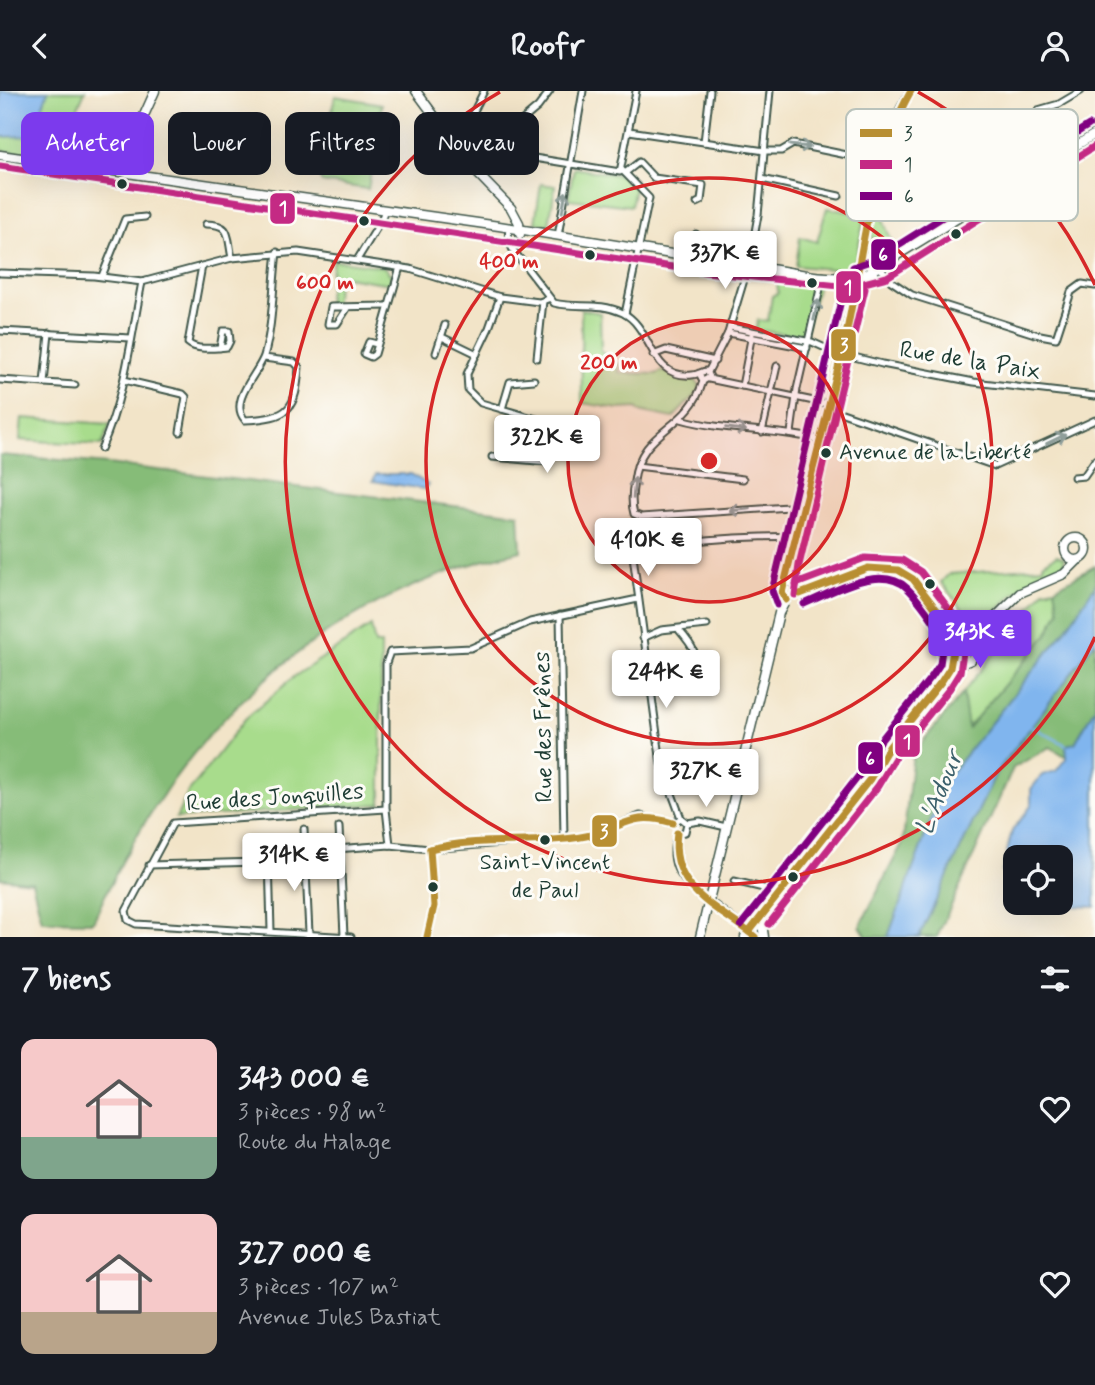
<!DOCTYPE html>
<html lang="fr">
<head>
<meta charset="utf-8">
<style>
	body { margin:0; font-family:Mynerve,sans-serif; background:#242831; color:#f1f3f6; height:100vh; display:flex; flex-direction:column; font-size:26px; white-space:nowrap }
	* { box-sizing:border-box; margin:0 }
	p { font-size:23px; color:#9ea1a6 }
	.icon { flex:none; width:38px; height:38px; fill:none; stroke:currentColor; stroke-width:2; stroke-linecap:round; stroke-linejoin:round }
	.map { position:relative; height:846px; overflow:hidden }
	.panel { display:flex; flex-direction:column; background:#171b24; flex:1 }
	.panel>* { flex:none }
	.top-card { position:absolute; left:21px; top:21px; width:700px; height:63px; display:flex; gap:14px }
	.buttons { position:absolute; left:1003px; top:754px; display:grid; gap:14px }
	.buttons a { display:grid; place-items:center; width:70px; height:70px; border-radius:14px; background:#171b24; box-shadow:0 7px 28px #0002; font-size:35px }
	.price { position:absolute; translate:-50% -60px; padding:0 16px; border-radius:7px; background:#fff; color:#222; font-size:23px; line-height:46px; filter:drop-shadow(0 2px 4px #0008) }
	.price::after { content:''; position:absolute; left:50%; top:42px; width:21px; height:16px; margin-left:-10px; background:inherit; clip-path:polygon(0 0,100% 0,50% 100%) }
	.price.current { background:#7c3aed; color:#fff }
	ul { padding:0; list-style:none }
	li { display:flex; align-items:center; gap:21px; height:175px; padding:0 21px }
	li span { display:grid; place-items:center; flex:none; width:196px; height:140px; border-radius:14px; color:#555 }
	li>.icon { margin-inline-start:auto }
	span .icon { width:84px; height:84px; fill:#fffc; stroke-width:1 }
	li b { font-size:30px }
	h2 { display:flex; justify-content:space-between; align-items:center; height:84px; padding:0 21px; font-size:30px }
	.tag { padding:0 24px; border-radius:14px; background:#171b24; box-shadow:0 7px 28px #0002; font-size:24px; line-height:63px }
	.tag.current { background:#7c3aed; color:#fff }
	header { display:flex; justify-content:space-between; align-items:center; height:91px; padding:0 21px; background:#171b24; font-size:32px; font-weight:700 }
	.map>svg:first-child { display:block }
	.green { fill:#a8dc8c; stroke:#648c60; stroke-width:2 }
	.forest { fill:#86bc78; stroke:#527c56; stroke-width:2 }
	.water { fill:#80b5ee; stroke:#507991; stroke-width:2 }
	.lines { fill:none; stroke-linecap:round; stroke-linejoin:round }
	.stream { stroke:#80b5ee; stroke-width:2 }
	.street-casing { stroke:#3f564a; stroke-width:9 }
	.secondary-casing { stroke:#3f564a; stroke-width:11 }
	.street { stroke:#fff; stroke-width:5 }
	.secondary { stroke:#fff; stroke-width:8 }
	.bus-1-casing { stroke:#fdfcf7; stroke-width:12 }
	.bus-2-casing { stroke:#fdfcf7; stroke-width:12 }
	.bus-3-casing { stroke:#fdfcf7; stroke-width:12 }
	.bus-1 { stroke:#b88f33; stroke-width:7 }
	.bus-2 { stroke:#c42a84; stroke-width:7 }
	.bus-3 { stroke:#800080; stroke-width:7 }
	.oneway { stroke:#8f9e9a }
	.ring { fill:none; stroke:#d62828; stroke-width:3.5 }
	.bus-dot { fill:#1f3d34; stroke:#fdfcf7; stroke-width:2.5 }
	.labels { text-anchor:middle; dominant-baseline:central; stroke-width:6; stroke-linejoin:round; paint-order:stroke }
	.bus-label { font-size:22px; fill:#1f3d34; stroke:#fdfcf7; text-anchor:start }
	.street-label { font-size:24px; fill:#1f3d34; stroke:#fdfcf7 }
	.water-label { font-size:26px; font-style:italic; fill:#3c616c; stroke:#fdfcf7 }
	.key { fill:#fdfcf7; stroke:#bac3bc; stroke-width:2 }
	.key-label { font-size:19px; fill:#1f3d34 }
	.centre { fill:#d62828; stroke:#fdfcf7; stroke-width:3.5 }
	.ring-label { font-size:21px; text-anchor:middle; font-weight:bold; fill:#d62828; stroke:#fdfcf7; stroke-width:6; stroke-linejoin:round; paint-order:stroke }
	.line-badge { stroke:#fdfcf7; stroke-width:2.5 }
	.badge-label { font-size:19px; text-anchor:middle; font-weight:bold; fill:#fff }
</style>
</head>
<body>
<header><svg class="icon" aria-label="back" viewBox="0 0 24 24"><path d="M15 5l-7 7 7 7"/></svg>Roofr<svg class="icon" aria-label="person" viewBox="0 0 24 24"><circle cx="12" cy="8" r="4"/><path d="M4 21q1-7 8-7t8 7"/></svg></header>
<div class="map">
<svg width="1095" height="846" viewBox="0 0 1095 846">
	<rect width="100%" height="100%" fill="#fdfcf7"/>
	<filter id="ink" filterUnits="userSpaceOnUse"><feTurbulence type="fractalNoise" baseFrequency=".0143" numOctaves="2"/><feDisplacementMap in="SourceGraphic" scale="14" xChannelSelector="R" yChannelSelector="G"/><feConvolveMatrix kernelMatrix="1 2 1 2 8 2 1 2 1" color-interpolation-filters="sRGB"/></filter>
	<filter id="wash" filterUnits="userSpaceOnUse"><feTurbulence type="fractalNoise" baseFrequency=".00686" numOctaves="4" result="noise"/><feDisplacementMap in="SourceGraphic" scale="28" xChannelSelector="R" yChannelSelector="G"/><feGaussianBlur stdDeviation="1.57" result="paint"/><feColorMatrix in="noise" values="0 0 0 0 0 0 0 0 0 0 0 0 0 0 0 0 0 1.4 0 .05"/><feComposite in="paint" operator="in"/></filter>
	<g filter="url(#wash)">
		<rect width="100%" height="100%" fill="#f2e4c8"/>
		<g class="green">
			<path d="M0,0H85L56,67L0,59Z"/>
			<path d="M335,5L382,13L368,98L322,91L320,88Z"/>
			<path d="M574,77L625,85L635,96L631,115L568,108Z"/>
			<path d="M541,93L555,95L549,134L535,132Z"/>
			<path d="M875,109L895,159L892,160L870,145Z"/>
			<path d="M827,117L865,124L856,168L844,179L796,175L800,146L817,151Z"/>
			<path d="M333,169L384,176L391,184V193L339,185L334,213H327Z"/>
			<path d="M777,185L819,192L803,245L755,239L758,229L768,230L772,205L778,202Z"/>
			<path d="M581,218L600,222L601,260L620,274L619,282L656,283L662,280L693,287L700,294L698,301L673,327L639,320L637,317L619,318L582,312Z"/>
			<path d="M22,327L110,333L102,354L20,349Z"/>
			<path d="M1057,464L1064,467V475L1012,504L975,543L969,536L962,540L963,530L968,525L941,491L949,483L1043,476V473Z"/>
			<path d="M1055,497L1059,520L1047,544L967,638L963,602L1044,499Z"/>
			<path d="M371,535L375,553H381V713L176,727L188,702L245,628L295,585Z"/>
		</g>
		<g class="forest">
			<path d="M0,364L108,373L519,423L521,460C317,506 175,642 93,831L42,830L32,791L0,787Z"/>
			<path d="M1095,475V495L1064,541L946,688L888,846H867L860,835L903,751L913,662L963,602L968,637L1047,544L1059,520L1055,497Z"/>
			<path d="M1095,551V617L1067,666L1050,656L1013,677L937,846H919L996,682Z"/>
		</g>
		<g class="water">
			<path d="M0,0H48L32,45L0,46Z"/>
			<path d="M376,383H411L428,394L424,398L373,390Z"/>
			<path d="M1095,495V551L996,682L919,846H888L946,688L1064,541Z"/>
			<path d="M1095,617V816L1072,815L1048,819L1040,812H1060V766H1015V792L1002,781L1012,740L1031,715V698L1042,684L1056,680L1067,666L1066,654L1075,652Z"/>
		</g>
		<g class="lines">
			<path class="stream" d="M1031,635L1066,654"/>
		</g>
	</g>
	<g filter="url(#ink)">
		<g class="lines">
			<g class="street-casing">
				<g id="street">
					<path d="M484,0L470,28L489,55"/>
					<path d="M1038,19L1059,13L1081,0"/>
					<path d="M629,40L765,60H781L793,53L881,71"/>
					<path d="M504,42L522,65L620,81L636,0"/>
					<path d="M704,51L710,0"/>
					<path d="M470,73L538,16L550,0"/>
					<path d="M622,79L649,107L625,223"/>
					<path d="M625,82L639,71L654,87L703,94L701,110L697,112"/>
					<path d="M762,88L839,105"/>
					<path d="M206,133C232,133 227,145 232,167"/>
					<path d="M509,136L508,149L513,159L554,212C577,218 598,210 623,222C653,237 649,288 692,284C698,284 701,280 707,280L710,286L703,290L699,282"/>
					<path d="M558,145L583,0"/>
					<path d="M695,164L696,143"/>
					<path d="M357,169L381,130L384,121"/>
					<path d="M202,175L188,252C197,260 215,257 227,256L230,250L229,240H223L220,257"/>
					<path d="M881,177L891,190L912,204L1035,243L1056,247L1071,201L1082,193L1095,195"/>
					<path d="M0,182L94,185L142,191L232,167L298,161L410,178L500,206L539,211L548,208"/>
					<path d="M102,185L125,128L145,126"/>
					<path d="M500,206L489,237L467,283L468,299L481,312L567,337"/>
					<path d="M348,216L337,233H328L331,216L388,215"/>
					<path d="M730,236L812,251L834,261L882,273L974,291L1095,305"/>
					<path d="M0,240L131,247"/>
					<path d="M728,242L807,257"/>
					<path d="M442,246L477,263"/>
					<path d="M377,253L369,251L364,263L371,266L375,263L400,176"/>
					<path d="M436,262L445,234"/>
					<path d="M653,264L666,259L715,270"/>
					<path d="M264,267L294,271L299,276C296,319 289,327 245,329C228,310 258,283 264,265C273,237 273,191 277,161"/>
					<path d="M537,267L543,210"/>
					<path d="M708,281L728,242L750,169L758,124L770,0"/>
					<path d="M709,288L828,313"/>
					<path d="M0,289L75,294"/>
					<path d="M124,289L183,303L186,306L180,341"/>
					<path d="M703,290C689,340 641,336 634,390C632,401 631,413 634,423L641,426L804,415"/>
					<path d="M44,292L49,242"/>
					<path d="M742,295L752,243"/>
					<path d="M828,317L995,375L1095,329"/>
					<path d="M502,318L510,291L534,289"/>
					<path d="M681,328C726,341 775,337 820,349"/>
					<path d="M762,341L777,275"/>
					<path d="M791,342L797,298L823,185"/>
					<path d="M101,358C125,305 131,247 142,191"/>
					<path d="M492,366L548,371L553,363L555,335"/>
					<path d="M637,375L743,388"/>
					<path d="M1074,386L1084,385L1095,369"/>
					<path d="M560,524L564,747"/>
					<path d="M679,539C692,554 702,566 691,586"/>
					<path d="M643,547L661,539L707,534"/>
					<path d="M681,727L661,673L633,465C645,449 771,444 796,446"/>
					<path d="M673,732L681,727L687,732L685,741L677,742"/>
					<path d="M687,732L700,730L726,736"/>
					<path d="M339,736L344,845"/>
					<path d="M304,738L309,842"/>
					<path d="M677,742C667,774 682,792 708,810"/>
					<path d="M390,754L386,718V572L390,561L471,557L530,531L638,508"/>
					<path d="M269,767L271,840"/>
					<path d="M149,774L260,771L281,762L390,754L430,758L587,745L640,725L673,732"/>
					<path d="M734,790L780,801"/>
					<path d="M351,846L136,833L128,829L126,820L173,732L386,718"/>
					<path d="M427,846L434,815L430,758"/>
				</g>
			</g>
			<g class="secondary-casing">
				<g id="secondary">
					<path d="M416,0L475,80L511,117L519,132L520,143"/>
					<path d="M0,64L499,135L739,174"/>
					<path d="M119,80L155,0"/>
					<path d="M127,81L131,58"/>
					<path d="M862,160L869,172L881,177"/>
					<path d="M736,174C779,175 827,195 868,182L1095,43"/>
					<path d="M827,189L846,195L853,209"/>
					<path d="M855,209L873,183"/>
					<circle cx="1076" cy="458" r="11"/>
					<path d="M794,493L791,478L796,446C817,370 836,291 852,214C866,143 871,62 911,0"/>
					<path d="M800,503C819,499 839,489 857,481C905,462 929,507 954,541L951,572L945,585L882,666L876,679"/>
					<path d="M786,509L782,502C786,486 783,458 796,446"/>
					<path d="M968,553L1020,502L1064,483L1078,469"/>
					<path d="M961,573L971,569L985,545"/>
					<path d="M905,645L961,573"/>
					<path d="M708,810L755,846"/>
					<path d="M761,826L764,846"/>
					<path d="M700,846L779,522L786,509"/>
					<path d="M745,846L879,677"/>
				</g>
			</g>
			<use href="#street" class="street"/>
			<use href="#secondary" class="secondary"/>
			<g class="bus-1-casing">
				<g id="bus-1">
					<path d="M786,509L782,502C803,414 827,327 847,239C864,158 869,74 911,0"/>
					<path d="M677,742C669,799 717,815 755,846"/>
					<path d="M430,758C481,745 534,755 586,745C624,738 629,719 673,732"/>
					<path d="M749,841L870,688L889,656L941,591L950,577L954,554V541L913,488L898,479L868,477L800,503"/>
					<path d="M427,846L434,815L430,758"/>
				</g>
			</g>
			<g class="bus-2-casing">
				<g id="bus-2">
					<path d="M0,75L706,181L849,196L887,186L1095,55"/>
					<path d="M795,504L799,474L865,198"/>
					<path d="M769,833L878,695L898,662L950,597L960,581L964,555L962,535L921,481L902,469L865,467L796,493"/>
				</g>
			</g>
			<g class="bus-3-casing">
				<g id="bus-3">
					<path d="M853,176L876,168L1089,34"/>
					<path d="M777,514L772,500L847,184"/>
					<path d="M741,834L861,682L881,649L932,585L940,573L944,545C932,529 921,510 907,497C880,472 831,502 804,513"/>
				</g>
			</g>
			<use href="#bus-1" class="bus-1"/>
			<use href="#bus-2" class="bus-2"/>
			<use href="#bus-3" class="bus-3"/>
		</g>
		<defs><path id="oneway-shaft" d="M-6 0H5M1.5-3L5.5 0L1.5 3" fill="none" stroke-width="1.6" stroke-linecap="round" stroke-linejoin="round" transform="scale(1.75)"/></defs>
		<g class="oneway">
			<use href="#oneway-shaft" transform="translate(800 55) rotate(5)"/>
			<use href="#oneway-shaft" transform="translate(564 111) rotate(-80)"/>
			<use href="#oneway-shaft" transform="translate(816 219) rotate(-77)"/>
			<use href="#oneway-shaft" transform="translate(736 338) rotate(7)"/>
			<use href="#oneway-shaft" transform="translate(1056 348) rotate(-26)"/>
			<use href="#oneway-shaft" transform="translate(634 397) rotate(-85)"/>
			<use href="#oneway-shaft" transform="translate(740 419) rotate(174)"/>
		</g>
	</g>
	<circle cx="709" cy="370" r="141" fill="#d62828" fill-opacity=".12"/>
	<g class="ring">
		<circle cx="709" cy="370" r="141"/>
		<circle cx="709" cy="370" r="283"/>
		<path d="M1095 546A424 424 0 1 1 500 1M918 1A424 424 0 0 1 1095 194"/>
	</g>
	<g class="bus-dot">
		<circle cx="122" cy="93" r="6"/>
		<circle cx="364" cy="130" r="6"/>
		<circle cx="956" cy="143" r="6"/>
		<circle cx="590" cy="164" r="6"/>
		<circle cx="812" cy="192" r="6"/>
		<circle cx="826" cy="362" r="6"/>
		<circle cx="930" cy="493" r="6"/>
		<circle cx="545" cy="749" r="6"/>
		<circle cx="793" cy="786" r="6"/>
		<circle cx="433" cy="796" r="6"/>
	</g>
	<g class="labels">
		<g class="bus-label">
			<text x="839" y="362">Avenue de la Liberté</text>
			<text x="545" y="772" text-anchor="middle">Saint-Vincent<tspan x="545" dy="28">de Paul</tspan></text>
		</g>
		<g class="street-label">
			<text transform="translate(970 270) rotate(9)">Rue de la Paix</text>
			<text transform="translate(544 636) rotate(-91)">Rue des Frênes</text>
			<text transform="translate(275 707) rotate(-4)">Rue des Jonquilles</text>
		</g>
		<g class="water-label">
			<text transform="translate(940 702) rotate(-68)">L'Adour</text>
		</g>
	</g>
	<rect x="846" y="18" width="232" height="112" rx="10" class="key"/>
	<rect x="860" y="38" width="32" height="8" fill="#b88f33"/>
	<rect x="860" y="69" width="32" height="9" fill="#c42a84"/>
	<rect x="860" y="101" width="32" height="8" fill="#800080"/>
	<g class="key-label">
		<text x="904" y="49">3</text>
		<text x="904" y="80">1</text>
		<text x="904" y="112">6</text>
	</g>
	<circle cx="709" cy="370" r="10" class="centre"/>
	<g class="ring-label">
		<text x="509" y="177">400 m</text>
		<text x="325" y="198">600 m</text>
		<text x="609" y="278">200 m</text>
	</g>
	<g class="line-badge">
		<rect x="269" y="101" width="27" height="33" rx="7" fill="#c42a84"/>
		<rect x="870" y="147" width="27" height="33" rx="7" fill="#800080"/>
		<rect x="835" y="179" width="27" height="34" rx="7" fill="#c42a84"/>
		<rect x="830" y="237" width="27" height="34" rx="7" fill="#b88f33"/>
		<rect x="894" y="633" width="27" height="34" rx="7" fill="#c42a84"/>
		<rect x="857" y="650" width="27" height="34" rx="7" fill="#800080"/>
		<rect x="591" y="723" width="27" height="34" rx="7" fill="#b88f33"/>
	</g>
	<g class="badge-label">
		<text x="283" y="124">1</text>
		<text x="883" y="170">6</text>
		<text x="848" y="203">1</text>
		<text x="844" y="261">3</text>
		<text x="907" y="657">1</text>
		<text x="870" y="674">6</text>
		<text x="604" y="747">3</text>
	</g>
</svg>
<div class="buttons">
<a><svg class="icon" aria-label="locate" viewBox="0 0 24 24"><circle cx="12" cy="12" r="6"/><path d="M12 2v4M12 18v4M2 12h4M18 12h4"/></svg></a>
</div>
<b class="price" style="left:725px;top:200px">337K €</b>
<b class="price" style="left:547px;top:384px">322K €</b>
<b class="price" style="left:648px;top:487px">410K €</b>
<b class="price current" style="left:980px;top:579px">343K €</b>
<b class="price" style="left:666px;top:619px">244K €</b>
<b class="price" style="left:706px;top:718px">327K €</b>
<b class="price" style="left:294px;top:802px">314K €</b>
<div class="top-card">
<a class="tag current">Acheter</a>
<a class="tag">Louer</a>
<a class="tag">Filtres</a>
<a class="tag">Nouveau</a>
</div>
</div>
<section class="panel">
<h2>7 biens<svg class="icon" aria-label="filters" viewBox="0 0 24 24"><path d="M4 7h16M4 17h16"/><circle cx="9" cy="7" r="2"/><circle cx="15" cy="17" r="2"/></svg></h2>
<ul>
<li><span style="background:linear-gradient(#f6c9c9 70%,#7fa58c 0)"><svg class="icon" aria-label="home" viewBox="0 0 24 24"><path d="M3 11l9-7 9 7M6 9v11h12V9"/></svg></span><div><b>343 000 €</b><p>3 pièces · 98 m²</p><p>Route du Halage</p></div><svg class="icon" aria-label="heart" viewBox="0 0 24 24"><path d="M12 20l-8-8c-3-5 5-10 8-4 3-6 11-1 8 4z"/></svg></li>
<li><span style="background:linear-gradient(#f6c9c9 70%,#b9a48a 0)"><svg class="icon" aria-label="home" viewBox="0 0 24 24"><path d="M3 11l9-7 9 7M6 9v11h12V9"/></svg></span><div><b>327 000 €</b><p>3 pièces · 107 m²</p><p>Avenue Jules Bastiat</p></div><svg class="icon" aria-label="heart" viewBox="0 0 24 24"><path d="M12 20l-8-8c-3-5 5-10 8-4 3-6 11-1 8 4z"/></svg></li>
</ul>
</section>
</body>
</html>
